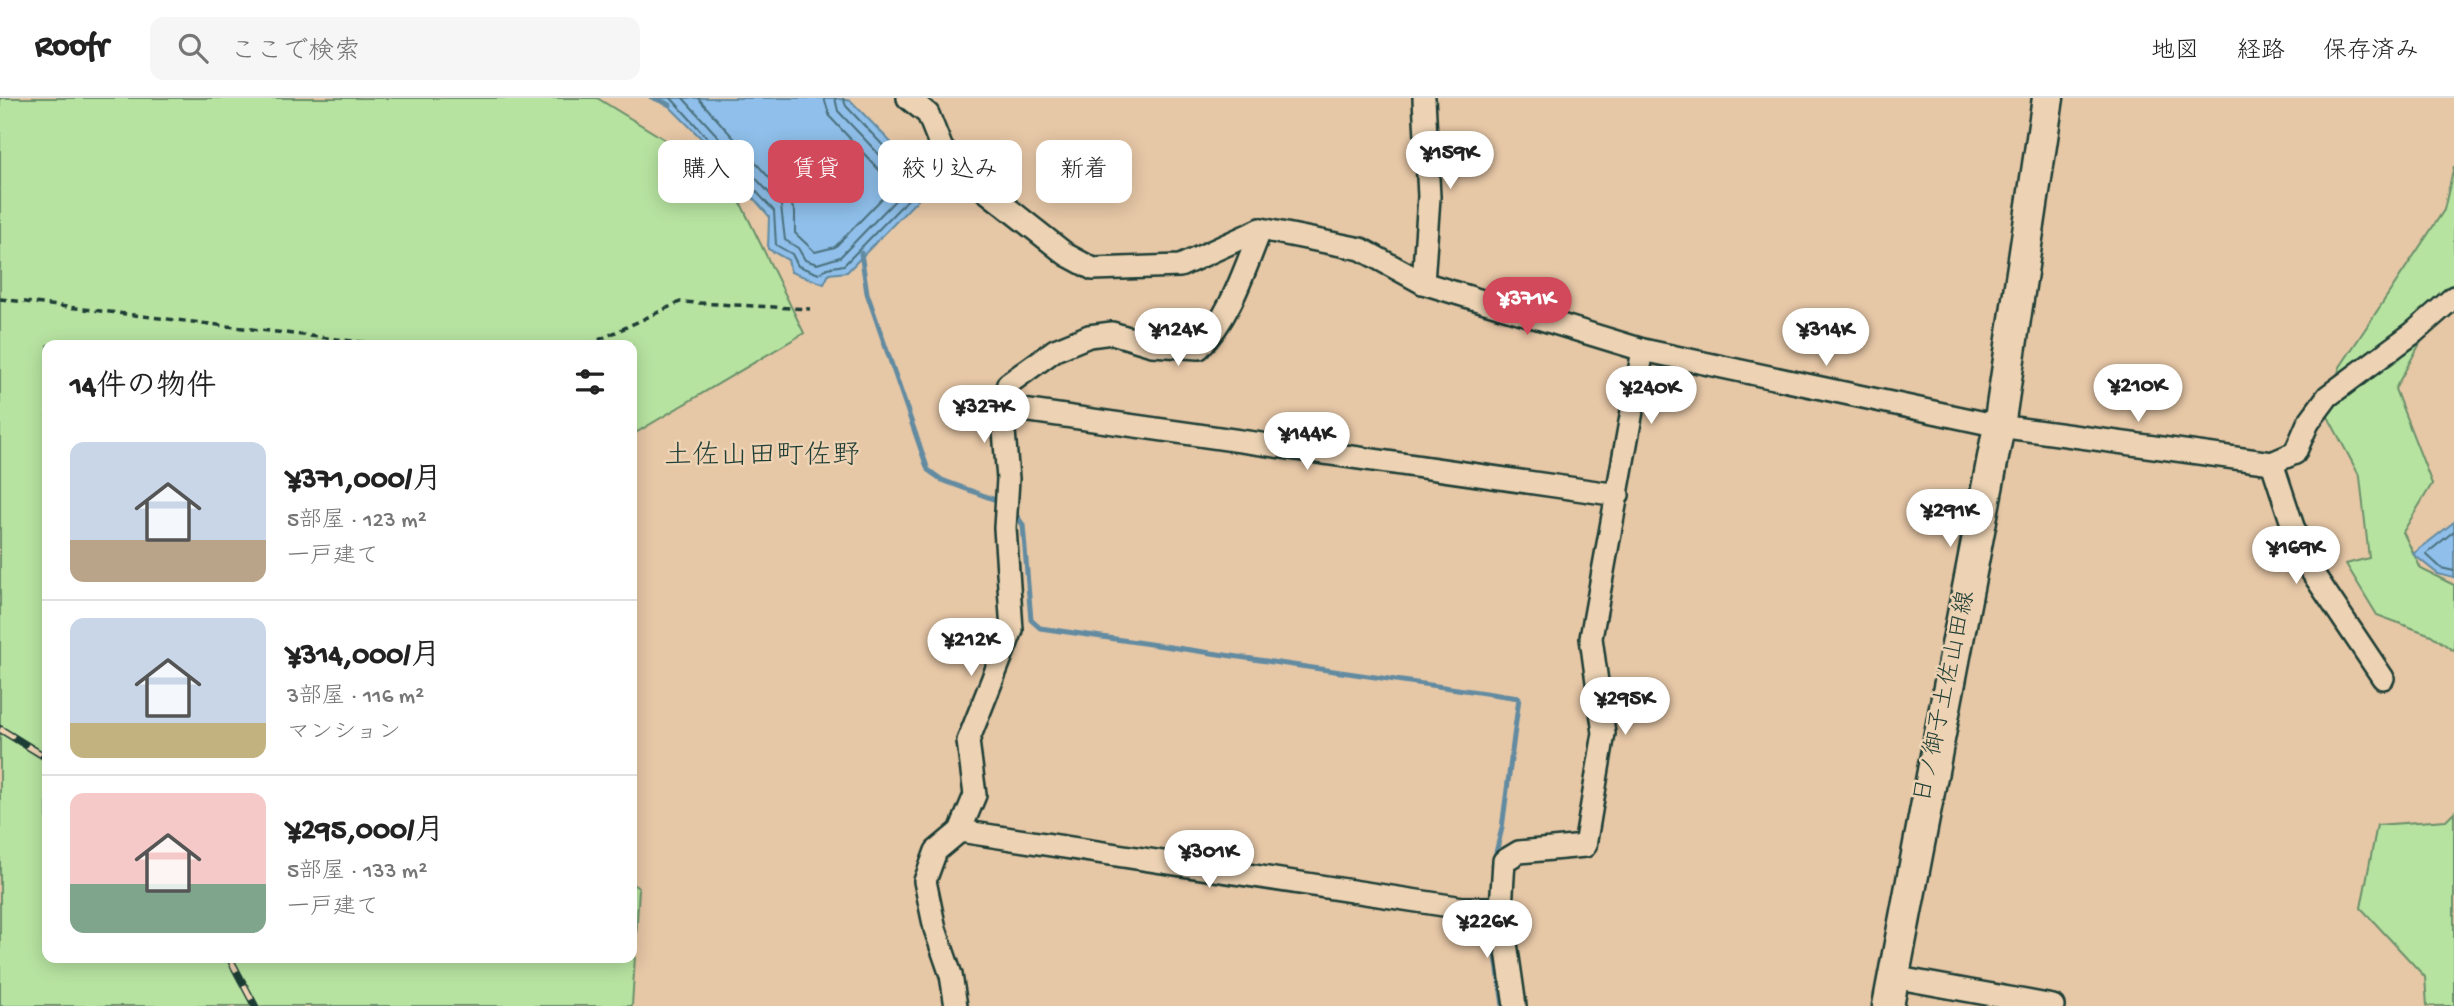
<!DOCTYPE html>
<html lang="ja">
<head>
<meta charset="utf-8">
<style>
	body { margin:0; font-family:"Gochi Hand","Klee One",sans-serif; background:#f6f6f6; color:#222; height:100vh; display:flex; flex-direction:column; font-size:26px; white-space:nowrap }
	* { box-sizing:border-box; margin:0 }
	p { font-size:23px; color:#767676 }
	.icon { flex:none; width:38px; height:38px; fill:none; stroke:currentColor; stroke-width:2; stroke-linecap:round; stroke-linejoin:round }
	.map { position:relative; flex:1; overflow:hidden }
	.side { position:absolute; left:42px; top:242px; width:595px; height:623px; display:flex; flex-direction:column; background:#fff; border-radius:14px; box-shadow:0 4px 18px #0003 }
	.side>* { flex:none }
	.banner { position:absolute; left:658px; top:42px; width:665px; height:63px; display:flex; gap:14px }
	.price { position:absolute; translate:-50% -60px; padding:0 16px; border-radius:24px; background:#fff; color:#222; font-size:23px; line-height:46px; filter:drop-shadow(0 2px 4px #0008) }
	.price::after { content:''; position:absolute; left:50%; top:42px; width:21px; height:16px; margin-left:-10px; background:inherit; clip-path:polygon(0 0,100% 0,50% 100%) }
	.price.current { background:#d1495b; color:#fff }
	ul { padding:0; list-style:none }
	li { display:flex; align-items:center; gap:21px; height:175px; padding:0 28px }
	li+li { border-top:2px solid #e0e0e0 }
	li span { display:grid; place-items:center; flex:none; width:196px; height:140px; border-radius:14px; color:#555 }
	li>.icon { margin-inline-start:auto }
	span .icon { width:84px; height:84px; fill:#fffc; stroke-width:1 }
	li b { font-size:30px }
	h2 { display:flex; justify-content:space-between; align-items:center; height:84px; padding:0 28px; font-size:30px }
	.tag { padding:0 24px; border-radius:14px; background:#fff; box-shadow:0 4px 18px #0003; font-size:24px; line-height:63px }
	.tag.current { background:#d1495b; color:#fff }
	header { display:flex; align-items:center; gap:42px; box-sizing:border-box; height:98px; padding:0 35px; background:#fff; border-bottom:2px solid #e0e0e0 }
	header strong { font-size:33px }
	nav { display:flex; gap:38px; margin-inline-start:auto; font-size:24px }
	.search { width:490px; height:63px; background:#f6f6f6; display:flex; align-items:center; gap:18px; box-sizing:border-box; padding:0 24px; border-radius:14px; color:#767676; font-size:26px }
	.map>svg:first-child { display:block }
	.green { fill:#b7e3a1; stroke:#6b906a; stroke-width:2 }
	.water { fill:#8fbfea; stroke:#628ba1; stroke-width:2 }
	.lines { fill:none; stroke-linecap:round; stroke-linejoin:round }
	.shore { stroke:#4c717d; stroke-width:2 }
	.stream { stroke:#628ba1; stroke-width:5 }
	.minor-casing { stroke:#1f3d34; stroke-width:26 }
	.secondary-casing { stroke:#1f3d34; stroke-width:35 }
	.path { stroke:#1f3d34; stroke-width:3.5; stroke-dasharray:7 5; stroke-linecap:butt }
	.minor { stroke:#edd3b4; stroke-width:21 }
	.secondary { stroke:#edd3b4; stroke-width:30 }
	.rail-casing { stroke:#1f3d34; stroke-width:8 }
	.rail { stroke:#edd3b4; stroke-width:5; stroke-dasharray:16; stroke-linecap:butt }
	.labels { text-anchor:middle; dominant-baseline:central; stroke-width:5; stroke-linejoin:round; paint-order:stroke }
	.street-label { font-size:24px; fill:#1f3d34; stroke:#edd3b4 }
	.quarter-label { font-size:28px; fill:#1f3d34; stroke:#edd3b4 }
</style>
</head>
<body>
<header>
<strong>Roofr</strong>
<div class="search"><svg class="icon" aria-label="search" viewBox="0 0 24 24"><circle cx="10" cy="10" r="6"/><path d="M15 15l6 6"/></svg>ここで検索</div>
<nav><a>地図</a><a>経路</a><a>保存済み</a></nav>
</header>
<div class="map">
<svg width="2454" height="908" viewBox="0 0 2454 908">
	<rect width="100%" height="100%" fill="#e6c7a6"/>
	<filter id="ink" filterUnits="userSpaceOnUse"><feTurbulence type="fractalNoise" baseFrequency=".0143" numOctaves="2"/><feDisplacementMap in="SourceGraphic" scale="14" xChannelSelector="R" yChannelSelector="G"/><feConvolveMatrix kernelMatrix="1 2 1 2 8 2 1 2 1" color-interpolation-filters="sRGB"/></filter>
	<g filter="url(#ink)">
		<g class="green">
			<path d="M0,0H597L729,81L804,235L632,337V247H47V859H632V786L639,790L632,908H0Z"/>
			<path d="M2454,68V196L2428,231L2395,291L2432,386L2403,434L2421,471L2454,487V553L2431,537L2377,517L2346,466L2369,460L2360,379L2325,313L2340,269L2444,112Z"/>
			<path d="M2454,714V908H2427L2425,879L2361,810L2377,727L2446,722Z"/>
		</g>
		<g class="water">
			<path d="M649,0H835L851,3L932,87L847,174L829,176L824,186L791,174L788,162L768,151L769,118L706,45L664,3Z"/>
			<path d="M2454,424V480L2438,476L2413,456Z"/>
		</g>
		<g class="lines">
			<g class="shore">
				<path d="M671,0L774,113L776,147L792,156L798,168L819,176L827,170L844,167L921,88L846,8L843,0"/>
				<path d="M683,0L781,108L785,142L798,150L805,162L817,166L840,159L909,88L838,13L835,0"/>
				<path d="M698,0L789,102L795,114V135L815,154L835,149L894,88L830,19L824,0"/>
				<path d="M2454,433L2426,456L2441,470L2454,473"/>
			</g>
			<g class="stream">
				<path d="M654,0L670,7"/>
				<path d="M861,155L867,195L928,372L942,382L1001,404"/>
				<path d="M1012,411L1023,427L1031,522L1040,530L1519,600L1502,730L1493,767"/>
				<path d="M1490,816L1503,908"/>
			</g>
			<g class="minor-casing">
				<g id="minor">
					<path d="M908,0L928,16L942,51L977,86L1067,157L1093,171L1180,168L1261,131L1361,151L1423,185L1643,252L1999,328L2272,365L2295,355L2308,325L2328,298L2413,235L2454,199"/>
					<path d="M1423,185L1429,99L1424,0"/>
					<path d="M1002,309L1618,397"/>
					<path d="M2272,365L2304,462L2383,580"/>
					<path d="M960,733L1463,810H1501"/>
					<path d="M1893,879L2053,908"/>
					<path d="M956,908L951,877L935,831L925,783L936,753L960,733L975,697L968,643L1012,532L1005,430L1008,381L1002,309L1008,286L1055,252L1089,238L1112,235L1152,247L1199,250C1231,218 1244,172 1261,131"/>
					<path d="M1515,908L1501,810L1504,763L1519,754L1585,748L1604,635L1591,540L1643,252"/>
				</g>
			</g>
			<g class="secondary-casing">
				<path id="secondary" d="M1888,908L1999,328L2048,0"/>
			</g>
			<g class="path">
				<path d="M0,201L386,247"/>
				<path d="M588,247L680,204L810,211"/>
			</g>
			<use href="#minor" class="minor"/>
			<use href="#secondary" class="secondary"/>
			<g class="rail-casing">
				<g id="rail">
					<path d="M0,631L47,660"/>
					<path d="M229,859L255,908"/>
				</g>
			</g>
			<use href="#rail" class="rail"/>
		</g>
	</g>
	<g class="labels">
		<g class="street-label">
			<text transform="translate(1946 599) rotate(-78)">日ノ御子土佐山田線</text>
		</g>
		<g class="quarter-label">
			<text x="762" y="359">土佐山田町佐野</text>
		</g>
	</g>
</svg>
<b class="price" style="left:1450px;top:93px">¥159K</b>
<b class="price current" style="left:1527px;top:239px">¥371K</b>
<b class="price" style="left:1178px;top:270px">¥124K</b>
<b class="price" style="left:1826px;top:270px">¥314K</b>
<b class="price" style="left:2138px;top:326px">¥210K</b>
<b class="price" style="left:1651px;top:328px">¥240K</b>
<b class="price" style="left:984px;top:347px">¥327K</b>
<b class="price" style="left:1307px;top:374px">¥144K</b>
<b class="price" style="left:1950px;top:451px">¥291K</b>
<b class="price" style="left:2296px;top:488px">¥169K</b>
<b class="price" style="left:971px;top:580px">¥212K</b>
<b class="price" style="left:1625px;top:639px">¥295K</b>
<b class="price" style="left:1209px;top:792px">¥301K</b>
<b class="price" style="left:1487px;top:862px">¥226K</b>
<div class="banner">
<a class="tag">購入</a>
<a class="tag current">賃貸</a>
<a class="tag">絞り込み</a>
<a class="tag">新着</a>
</div>
<section class="side">
<h2>14件の物件<svg class="icon" aria-label="filters" viewBox="0 0 24 24"><path d="M4 7h16M4 17h16"/><circle cx="9" cy="7" r="2"/><circle cx="15" cy="17" r="2"/></svg></h2>
<ul>
<li><span style="background:linear-gradient(#c9d6e8 70%,#b9a48a 0)"><svg class="icon" aria-label="home" viewBox="0 0 24 24"><path d="M3 11l9-7 9 7M6 9v11h12V9"/></svg></span><div><b>¥371,000/月</b><p>5部屋 · 123 m²</p><p>一戸建て</p></div></li>
<li><span style="background:linear-gradient(#c9d6e8 75%,#c2b280 0)"><svg class="icon" aria-label="home" viewBox="0 0 24 24"><path d="M3 11l9-7 9 7M6 9v11h12V9"/></svg></span><div><b>¥314,000/月</b><p>3部屋 · 116 m²</p><p>マンション</p></div></li>
<li><span style="background:linear-gradient(#f6c9c9 65%,#7fa58c 0)"><svg class="icon" aria-label="home" viewBox="0 0 24 24"><path d="M3 11l9-7 9 7M6 9v11h12V9"/></svg></span><div><b>¥295,000/月</b><p>5部屋 · 133 m²</p><p>一戸建て</p></div></li>
</ul>
</section>
</div>
</body>
</html>
